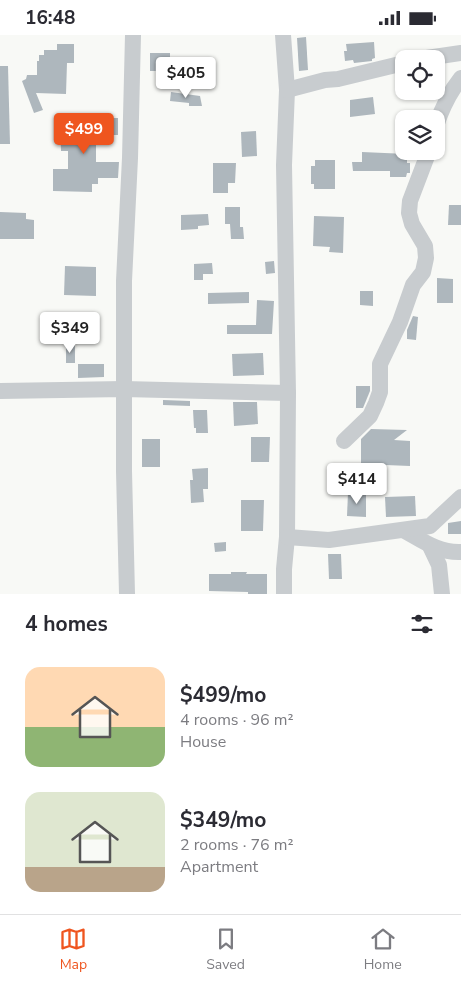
<!DOCTYPE html>
<html lang="en">
<head>
<meta charset="utf-8">
<style>
	body { margin:0; font-family:"Nunito Sans",sans-serif; background:#f2f2f3; color:#2b2b33; height:100vh; display:flex; flex-direction:column; font-size:19px; white-space:nowrap }
	* { box-sizing:border-box; margin:0 }
	p { font-size:16px; color:#7c7c81 }
	.icon { flex:none; width:28px; height:28px; fill:none; stroke:currentColor; stroke-width:2; stroke-linecap:round; stroke-linejoin:round }
	.map { position:relative; height:559px; overflow:hidden }
	.drawer { display:flex; flex-direction:column; background:#fff; flex:1 }
	.drawer>* { flex:none }
	.tools { position:absolute; left:395px; top:15px; display:grid; gap:10px }
	.tools a { display:grid; place-items:center; width:50px; height:50px; border-radius:10px; background:#fff; box-shadow:0 1px 4px #0004; font-size:25px }
	.price { position:absolute; translate:-50% -42px; padding:0 11px; border-radius:5px; background:#fff; color:#222; font-size:16px; line-height:32px; filter:drop-shadow(0 1px 2px #0008) }
	.price::after { content:''; position:absolute; left:50%; top:30px; width:15px; height:11px; margin-left:-8px; background:inherit; clip-path:polygon(0 0,100% 0,50% 100%) }
	.price.active { background:#ef551f; color:#fff }
	ul { padding:0; list-style:none }
	li { display:flex; align-items:center; gap:15px; height:125px; padding:0 25px }
	li span { display:grid; place-items:center; flex:none; width:140px; height:100px; border-radius:15px; color:#555 }
	li>.icon { margin-inline-start:auto }
	span .icon { width:60px; height:60px; fill:#fffc; stroke-width:1 }
	li b { font-size:21px }
	h2 { display:flex; justify-content:space-between; align-items:center; height:60px; padding:0 25px; font-size:21px }
	.status { display:flex; justify-content:space-between; align-items:center; height:35px; padding:0 25px; background:#fff; direction:ltr }
	.status svg { height:14px; fill:currentColor }
	.dock { display:flex; justify-content:space-around; align-items:center; height:70px; border-top:1px solid #e1e1e2; background:#fff; font-size:14px; color:#7c7c81 }
	.dock a { display:grid; justify-items:center; gap:2px }
	.dock .active { color:#ef551f }
	.map>svg:first-child { display:block }
	.building { fill:#aeb7bd }
	.lines { fill:none; stroke-linecap:round; stroke-linejoin:round }
	.minor { stroke:#c8cccf; stroke-width:16 }
</style>
</head>
<body>
<div class="status"><b>16:48</b><svg viewBox="0 0 49 12"><path d="M0 12V9h3v3zM5 12V6h3v6zM10 12V3h3v9zM15 12V0h3v12zM26 1h20v11H26zM47 4h2v5h-2z"/></svg></div>
<div class="map">
<svg width="461" height="559" viewBox="0 0 461 559">
	<rect width="100%" height="100%" fill="#f8f9f6"/>
	<g class="building">
		<path d="M306,2L308,35L299,36L297,3Z"/>
		<path d="M374,7L375,23L372,24V26L354,28L353,25L345,26L344,16H347L346,9Z"/>
		<path d="M57,9H74V28H67L66,59L36,58L43,75L34,78L22,46L26,44L27,40H37V26H39V20H44V15H57Z"/>
		<rect x="150" y="18" width="20" height="18"/>
		<path d="M0,31H8L10,109H0Z"/>
		<path d="M171,57L200,61L202,71H189V68L170,66Z"/>
		<path d="M373,62L375,79L350,82V65Z"/>
		<path d="M60,81H71V85H108V83H118V100H96V127H119L118,143H98V149H92V157L53,156V134H68V116H61Z"/>
		<path d="M256,96L257,121L242,122L241,97Z"/>
		<path d="M362,117L407,119V128H410V138H407L406,142H390V136H353L352,127H362Z"/>
		<path d="M315,125H335V154H314V149H311V131H315Z"/>
		<path d="M213,128H236L235,148H228V158H213Z"/>
		<path d="M449,170H461V190H448Z"/>
		<path d="M225,172H240V192H243L244,204H231L230,189H225Z"/>
		<path d="M0,177L26,178V184L34,185V204H0Z"/>
		<path d="M208,179L209,190L198,191V194L181,195V180Z"/>
		<path d="M314,181L344,182L343,218L329,217L330,212L313,211Z"/>
		<path d="M274,226L275,238L266,239L265,227Z"/>
		<path d="M212,228L213,239H203V245H194V229Z"/>
		<path d="M65,231L96,232V261L64,260Z"/>
		<path d="M437,243L453,244V268H437Z"/>
		<path d="M360,256H373V271L360,270Z"/>
		<path d="M249,257V268L208,269V258Z"/>
		<path d="M257,265L274,266L272,299H227V290H256Z"/>
		<path d="M413,281L418,282L416,305L407,304V295Z"/>
		<rect x="66" y="310" width="9" height="18"/>
		<path d="M263,318L264,340L233,341L232,319Z"/>
		<path d="M78,329H104V342L78,343Z"/>
		<path d="M356,351H370V356L363,373H356Z"/>
		<path d="M163,365L190,366V371L163,370Z"/>
		<path d="M233,367H257L258,389L234,391Z"/>
		<path d="M193,375H207L208,398H196V393H194Z"/>
		<path d="M371,394L407,395L394,405L410,406V431L361,429V404Z"/>
		<path d="M251,402H270L269,427H251Z"/>
		<rect x="142" y="404" width="18" height="28"/>
		<path d="M208,433V454H203L204,467L191,468L190,445H193L192,434Z"/>
		<path d="M348,458H366V482L347,481Z"/>
		<path d="M415,461L416,481L386,482L385,462Z"/>
		<path d="M241,465H264L263,496H241Z"/>
		<path d="M461,486V499H448V488Z"/>
		<path d="M226,507V516L215,517L214,508Z"/>
		<path d="M328,519H341L342,544H329Z"/>
		<path d="M231,537H247L246,539H267V559H248V557L209,556V539H231Z"/>
	</g>
	<g class="lines">
		<g class="minor">
			<path d="M283,0L287,55L284,130L288,358L287,502L284,534V559"/>
			<path d="M420,24L461,18"/>
			<path d="M287,55L325,45L338,44L404,28"/>
			<path d="M436,91C442,73 449,58 461,43"/>
			<path d="M0,356L124,354L288,358"/>
			<path d="M344,406L370,381L376,368L380,357V329L400,287L413,250L423,237L426,223L425,211L412,189L409,178L410,166L429,116"/>
			<path d="M405,496C423,506 439,518 461,517"/>
			<path d="M287,502L329,505L430,491L461,462"/>
			<path d="M430,511L439,530L442,559"/>
			<path d="M127,559L124,436V246L130,123L133,0"/>
		</g>
	</g>
</svg>
<div class="tools">
<a><svg class="icon" aria-label="locate" viewBox="0 0 24 24"><circle cx="12" cy="12" r="6"/><path d="M12 2v4M12 18v4M2 12h4M18 12h4"/></svg></a>
<a><svg class="icon" aria-label="layers" viewBox="0 0 24 24"><path d="M12 4l9 5-9 5-9-5zM3 14l9 5 9-5"/></svg></a>
</div>
<b class="price" style="left:186px;top:64px">$405</b>
<b class="price active" style="left:84px;top:120px">$499</b>
<b class="price" style="left:70px;top:319px">$349</b>
<b class="price" style="left:357px;top:470px">$414</b>
</div>
<section class="drawer">
<h2>4 homes<svg class="icon" aria-label="filters" viewBox="0 0 24 24"><path d="M4 7h16M4 17h16"/><circle cx="9" cy="7" r="2"/><circle cx="15" cy="17" r="2"/></svg></h2>
<ul>
<li><span style="background:linear-gradient(#ffd9b3 60%,#8fb573 0)"><svg class="icon" aria-label="home" viewBox="0 0 24 24"><path d="M3 11l9-7 9 7M6 9v11h12V9"/></svg></span><div><b>$499/mo</b><p>4 rooms · 96 m²</p><p>House</p></div></li>
<li><span style="background:linear-gradient(#dfe7d0 75%,#b9a48a 0)"><svg class="icon" aria-label="home" viewBox="0 0 24 24"><path d="M3 11l9-7 9 7M6 9v11h12V9"/></svg></span><div><b>$349/mo</b><p>2 rooms · 76 m²</p><p>Apartment</p></div></li>
</ul>
</section>
<nav class="dock">
<a class="active"><svg class="icon" aria-label="map" viewBox="0 0 24 24"><path d="M3 6l6-2 6 2 6-2v14l-6 2-6-2-6 2zM9 4v14M15 6v14"/></svg>Map</a>
<a><svg class="icon" aria-label="saved" viewBox="0 0 24 24"><path d="M7 4h10v16l-5-4-5 4z"/></svg>Saved</a>
<a><svg class="icon" aria-label="home" viewBox="0 0 24 24"><path d="M3 11l9-7 9 7M6 9v11h12V9"/></svg>Home</a>
</nav>
</body>
</html>
